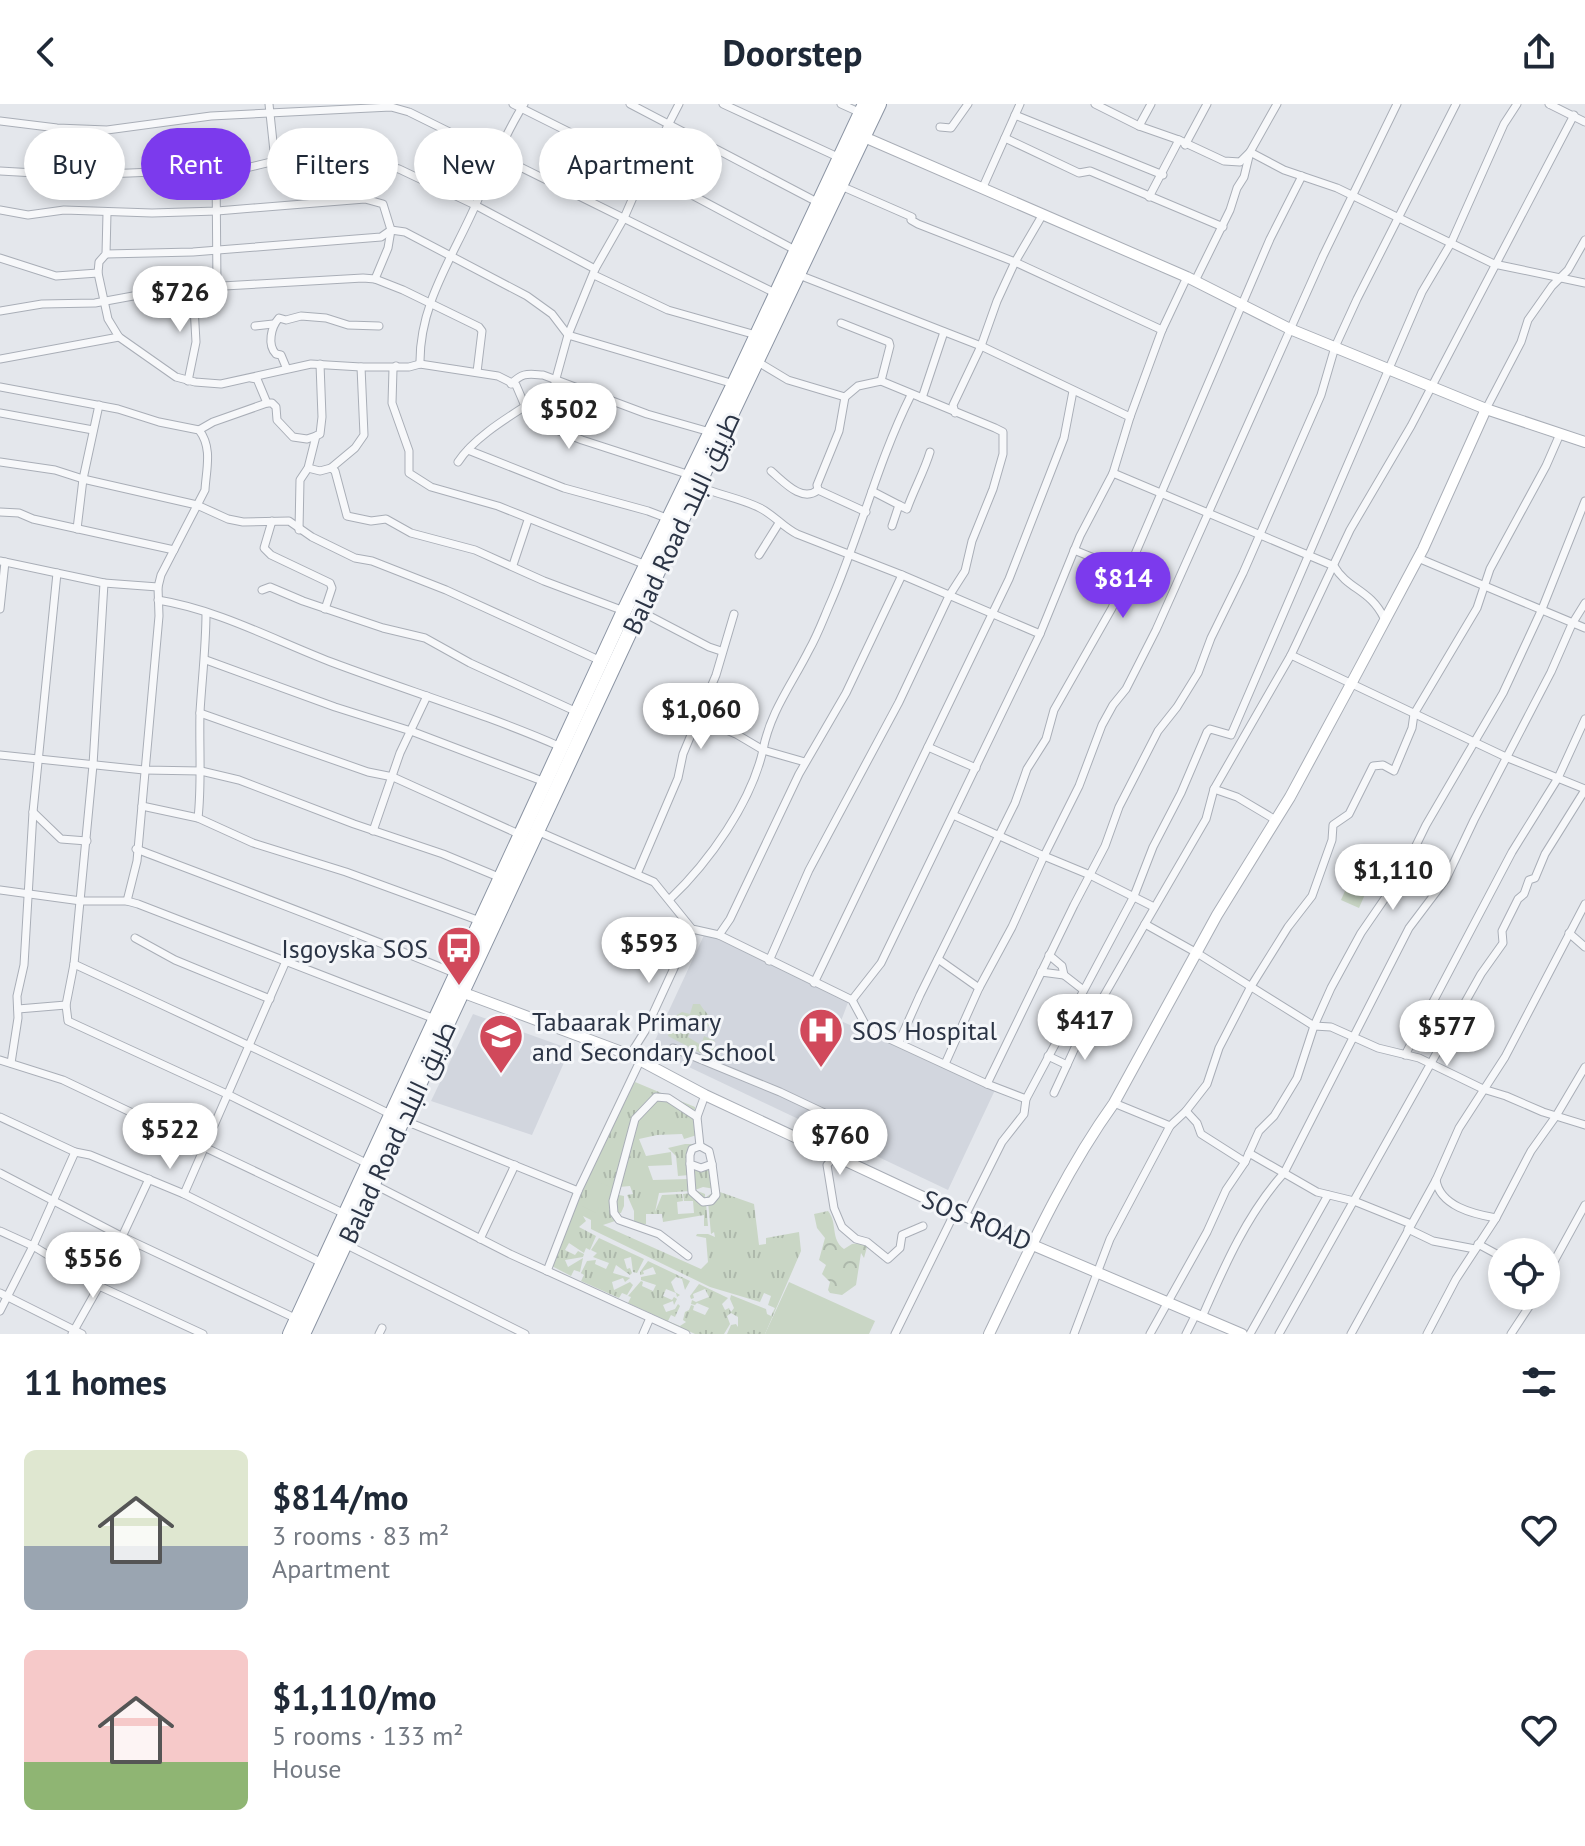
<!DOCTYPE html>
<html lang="en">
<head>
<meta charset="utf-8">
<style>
	body { margin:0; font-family:"PT Sans",Cairo,sans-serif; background:#f2f2f3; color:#1f2937; height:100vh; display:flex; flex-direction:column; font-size:30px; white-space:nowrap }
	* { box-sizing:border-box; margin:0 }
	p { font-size:26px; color:#747a83 }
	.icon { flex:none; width:44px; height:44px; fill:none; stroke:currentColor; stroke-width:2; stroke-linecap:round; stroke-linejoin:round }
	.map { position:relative; height:1230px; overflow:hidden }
	.sheet { display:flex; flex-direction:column; background:#fff; flex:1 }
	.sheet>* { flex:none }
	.hud { position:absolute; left:24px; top:24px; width:800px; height:72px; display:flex; gap:16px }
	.controls { position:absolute; left:1488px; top:1134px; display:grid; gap:16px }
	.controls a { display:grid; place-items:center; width:72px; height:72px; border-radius:50%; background:#fff; box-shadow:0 4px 12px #0003; font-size:40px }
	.price { position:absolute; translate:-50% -68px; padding:0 18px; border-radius:28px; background:#fff; color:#222; font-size:26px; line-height:52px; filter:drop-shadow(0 2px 4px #0008) }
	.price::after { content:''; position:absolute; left:50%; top:48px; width:24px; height:18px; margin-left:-12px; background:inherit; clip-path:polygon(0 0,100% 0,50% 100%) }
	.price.selected { background:#7c3aed; color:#fff }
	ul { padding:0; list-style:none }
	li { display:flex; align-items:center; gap:24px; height:200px; padding:0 24px }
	li span { display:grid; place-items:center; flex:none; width:224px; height:160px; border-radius:12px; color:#555 }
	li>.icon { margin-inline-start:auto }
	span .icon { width:96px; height:96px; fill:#fffc; stroke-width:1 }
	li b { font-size:34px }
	h2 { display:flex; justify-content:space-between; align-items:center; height:96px; padding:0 24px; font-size:34px }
	.chip { padding:0 28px; border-radius:36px; background:#fff; box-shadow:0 4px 12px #0003; font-size:28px; line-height:72px }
	.chip.selected { background:#7c3aed; color:#fff }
	header { display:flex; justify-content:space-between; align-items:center; height:104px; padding:0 24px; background:#fff; font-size:36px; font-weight:800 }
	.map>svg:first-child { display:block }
	.built { fill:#d2d6de }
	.grass { fill:url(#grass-tufts) }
	.forest { fill:url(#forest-crowns) }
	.park { fill:#c9d6c5 }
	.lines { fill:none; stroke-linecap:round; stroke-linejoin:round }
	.street-casing { stroke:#a9aeb7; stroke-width:9 }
	.secondary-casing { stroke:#a9aeb7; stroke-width:12 }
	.highway-casing { stroke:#8b94a3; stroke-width:16 }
	.street { stroke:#f7f8fa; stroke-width:7 }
	.secondary { stroke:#fff; stroke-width:10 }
	.highway { stroke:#fff; stroke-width:14 }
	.labels { text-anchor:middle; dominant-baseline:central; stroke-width:6; stroke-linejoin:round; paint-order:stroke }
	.street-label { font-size:26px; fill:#2b3445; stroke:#f4f6f9 }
	.poi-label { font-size:26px; fill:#2b3445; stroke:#f4f6f9; text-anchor:start }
</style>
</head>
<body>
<header><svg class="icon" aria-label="back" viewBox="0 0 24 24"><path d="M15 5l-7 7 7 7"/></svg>Doorstep<svg class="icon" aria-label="share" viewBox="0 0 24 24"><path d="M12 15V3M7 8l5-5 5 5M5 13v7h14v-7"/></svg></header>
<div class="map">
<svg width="1585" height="1230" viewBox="0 0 1585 1230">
	<defs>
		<pattern id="grass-tufts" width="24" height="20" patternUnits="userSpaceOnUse" patternTransform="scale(2)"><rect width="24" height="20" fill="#c9d6c5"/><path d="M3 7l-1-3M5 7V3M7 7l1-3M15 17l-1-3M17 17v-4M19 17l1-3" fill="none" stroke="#adb8ab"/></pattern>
		<pattern id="forest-crowns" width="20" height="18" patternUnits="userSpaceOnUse" patternTransform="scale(2)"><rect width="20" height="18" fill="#c9d6c5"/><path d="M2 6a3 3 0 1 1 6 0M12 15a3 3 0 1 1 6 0" fill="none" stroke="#adb8ab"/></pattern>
	</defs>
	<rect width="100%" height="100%" fill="#e4e7ec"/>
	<g class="built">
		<path d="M705,829L849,896L841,917L995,986L948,1086L651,945Z"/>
		<path d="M473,910L570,945L532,1031L431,997Z"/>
	</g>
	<g class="grass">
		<path d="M693,900H700C705,910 714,911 708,923L696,916L688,933L701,941L704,932L715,937L714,956L668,932L675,912L682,908L690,910Z"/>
		<path d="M635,978L695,1003V1006L691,1005L665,991L654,990L657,997H666L696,1011L697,1031L684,1035L682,1030L657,1031L639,1035L646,1052L671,1048L672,1061L648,1062L653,1076L689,1075L691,1087L659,1089L655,1108L662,1091L682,1090L683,1097L677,1098L678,1110L694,1109L693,1097H684L683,1090L692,1089L706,1099L708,1122H704V1111L663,1118L662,1110H646V1120H634V1107L627,1091L633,1090L630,1082L619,1083V1091L624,1092V1102L621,1109L614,1110L615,1117L603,1121L701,1165L708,1158L706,1134L696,1132L697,1130H708L715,1133L714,1128L711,1130L708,1098L717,1087L754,1100L759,1141L766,1140V1134L799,1128L801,1147L765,1230H727L731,1221L736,1220L738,1223V1213L731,1209L727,1212L730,1220L724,1230H695L628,1199L631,1193L628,1192L641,1177L643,1178L642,1182L653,1187L656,1181L641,1176V1173L656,1170L653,1163L643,1167L644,1170L640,1171V1168L648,1157L690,1177L685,1186L682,1175L676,1173L671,1178L675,1188L680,1191L677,1193L676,1189L666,1185L663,1192L672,1196L674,1193L677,1195L674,1201L673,1197L663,1201L666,1208L675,1205L678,1200L680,1202L675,1213L671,1211L668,1217L680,1222L686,1218L683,1216L685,1208L689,1206L691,1201L694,1202L693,1206L705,1211L709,1204L697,1199L695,1201L691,1200L692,1196L696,1198L709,1193L705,1185L693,1190L694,1194L691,1195L690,1192L699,1180L728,1194L722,1200L725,1206L729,1204L731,1208L734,1204L730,1195L731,1191L766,1205L767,1210L771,1212L775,1204L768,1201L771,1192L764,1189L760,1198L710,1183L595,1127L591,1125V1116L583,1112L586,1117L579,1123L596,1132L590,1146L586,1144L584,1149L569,1139L565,1146L575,1151L578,1147L584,1150L583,1153L565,1156L568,1163L583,1154L580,1168L574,1166L571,1172L548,1160L569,1105Z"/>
		<path d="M685,1040H697L692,1044L689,1071L678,1072L676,1052L668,1044Z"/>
		<path d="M693,1064L703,1067L710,1064L715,1085L703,1083L695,1086L705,1090V1094L716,1086L707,1097L695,1091Z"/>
		<path d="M599,1134L644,1155L637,1169L633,1168L631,1153L624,1155L627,1165L630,1164L632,1169L630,1171L616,1161L613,1169L630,1174L625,1178L623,1174L612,1178L614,1186L630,1178L633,1181L627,1191L622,1189L619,1194L581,1177L584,1171L581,1169L587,1157L596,1156L595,1160L606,1165L609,1159L593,1153L597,1149L591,1146Z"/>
	</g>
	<path class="forest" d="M828,1107C838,1119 830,1135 844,1145L852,1140L862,1139L867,1143L864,1154L861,1149L856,1181L842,1191L830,1189L828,1186L830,1178L822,1170L826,1161L819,1156L825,1134L817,1124L814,1110Z"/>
	<g class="park">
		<path d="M1348,780L1366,788L1359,804L1341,796Z"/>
		<path d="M595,1076L610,1083L596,1109L582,1102Z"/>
		<path d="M789,1178L875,1217L869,1230H765Z"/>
	</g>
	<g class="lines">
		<g class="street-casing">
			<g id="street">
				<path d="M269,0L275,57"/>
				<path d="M513,0L645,66L797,147"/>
				<path d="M630,0L819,99"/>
				<path d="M723,0L840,54"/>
				<path d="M841,0L861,9"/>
				<path d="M1095,0L1139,22L1179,36L1224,57L1240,58L1250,48L1284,66L1337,84L1494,160L1585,179"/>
				<path d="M1549,0L1585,18"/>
				<path d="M1015,11L1163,71"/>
				<path d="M1574,11L1411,322L1350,426L1291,551L1508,654L1585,685"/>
				<path d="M0,17L57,24L107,26L211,12L391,3L409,8L777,190"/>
				<path d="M1139,22L1151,0"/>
				<path d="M940,23L951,24L968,0"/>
				<path d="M1005,34L1079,69L1090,67L1223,123"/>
				<path d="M1185,41L1207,0"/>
				<path d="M216,63L217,184"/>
				<path d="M0,67L70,71L130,69L246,64L275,57L324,53L355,55L399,65L475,101L595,165"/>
				<path d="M841,82L912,113L911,116L918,120L1015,158L1162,226"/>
				<path d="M983,83L1020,0"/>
				<path d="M1149,93L1179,36"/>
				<path d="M0,106L28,111L64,106L152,109L217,107L365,95L383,100L391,126L388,144L375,175"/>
				<path d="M107,109L106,150L99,158L98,169L108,215L119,233L176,273L195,278L221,280L311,260L361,263H409L420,260L498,272L516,281L531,316L582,336L690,371"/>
				<path d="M106,150L193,148L381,133L391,126L405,128L527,192L552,210L568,231L595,165L624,114L645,66L679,0"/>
				<path d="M0,154L56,172L98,169"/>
				<path d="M594,171L668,206L756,231"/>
				<path d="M799,171L981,242L1130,313L1113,369L1080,432L1040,530"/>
				<path d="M1195,177L1230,106L1237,84L1244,73L1250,48L1277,0"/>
				<path d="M0,207L42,200L95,199L171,185L363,174L375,175L403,186L479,223L482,227L477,268"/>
				<path d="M841,219L889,238L890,242L881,277"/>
				<path d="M255,222L273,220"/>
				<path d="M0,255L119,233"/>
				<path d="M758,258L788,276L845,293L858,282L881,277L995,324L1003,328V350L993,385L972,437L965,467L949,492L899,598L809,766L769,857"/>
				<path d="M420,260C419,200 453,153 476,100C491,66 504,32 524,0"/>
				<path d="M396,262L393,265L392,299L409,347V369L431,383L498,402L646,461"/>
				<path d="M286,263L281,251L276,250C267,241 271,223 279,214L286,216L301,212L326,214L348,221L379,222"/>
				<path d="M251,274L257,275L267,299H272L276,303L277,316L293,333L307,335L316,332"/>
				<path d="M188,277L196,238L193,185"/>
				<path d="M555,278L568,231L734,280"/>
				<path d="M511,280C523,268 528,270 543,271L647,310L710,328"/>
				<path d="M0,283L118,305L159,318L199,326C213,344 206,366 205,386L161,471L158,483L159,512L137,757L127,797"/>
				<path d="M845,293L839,327L817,381L818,386L866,408"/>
				<path d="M922,294L944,228"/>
				<path d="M1486,305L1521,238L1528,216L1552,182L1568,166L1585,136"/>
				<path d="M0,309L93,326"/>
				<path d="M955,309L953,301L981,242L997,197L1015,158L1043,110"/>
				<path d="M1130,313L1162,226L1187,173"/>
				<path d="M199,326L213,318L267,299"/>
				<path d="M468,346L564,384L648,407L669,415"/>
				<path d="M0,358L55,366L83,375L197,401L228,415L243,418L289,417L312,433L355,454L372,457L446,486L601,557"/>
				<path d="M458,358C472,336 502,317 524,303"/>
				<path d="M308,364L320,367L331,364L335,367L347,412L371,417L386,415L411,429L475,446L544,477L624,507"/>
				<path d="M331,364L355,344L364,331L361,263"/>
				<path d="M771,367C784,378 802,399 818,386"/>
				<path d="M1113,369L1334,462C1348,486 1370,485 1384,514"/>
				<path d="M698,382C718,391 740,394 760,404C774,411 783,423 797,430L902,471L1040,530L881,859L852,896"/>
				<path d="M872,387L899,401"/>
				<path d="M0,408L19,409L33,415L174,446"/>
				<path d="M272,417L264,444L271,451L330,479L332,484L325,505"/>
				<path d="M892,422L899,401L907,405C914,385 924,368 930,348"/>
				<path d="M77,425L83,375L99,301"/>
				<path d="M299,426L300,376L308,364L316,332L320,330L322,313L320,260"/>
				<path d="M1074,446L1126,467"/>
				<path d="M759,451L779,419"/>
				<path d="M1418,454C1474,477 1529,501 1585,524"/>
				<path d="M0,457L104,479L93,661L74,860L66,901L68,917L229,991L368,1060"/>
				<path d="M513,461L528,416"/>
				<path d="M104,479L158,483"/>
				<path d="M262,486L270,483L303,497L383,524L425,534L470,559L577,608"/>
				<path d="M158,496C219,506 274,536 331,558C408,587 486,610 561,643"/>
				<path d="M0,505L5,458"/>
				<path d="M640,507L709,543L721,547"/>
				<path d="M1291,551L1214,685L1206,715L1145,820L1197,849L1314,922L1331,923L1378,944L1419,954L1483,985L1506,992L1543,1008L1585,1021"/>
				<path d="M206,556L335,603L411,627L545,678"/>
				<path d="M200,609L368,668L393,673L521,731"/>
				<path d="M928,643L976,664"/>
				<path d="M0,651L144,666L201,667L239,676L354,720L443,750L501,774"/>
				<path d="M805,658L763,646C770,608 792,580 809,546C817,532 823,516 829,502C860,432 877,359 911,291"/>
				<path d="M1214,685L1237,693L1274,715"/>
				<path d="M142,702L198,714L253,739L346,768L480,817"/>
				<path d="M33,708L61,735L87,737"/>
				<path d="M953,711L1044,752L1079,682L1102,621L1113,601L1126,585L1156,526L1323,152L1397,0"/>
				<path d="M198,714C202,679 199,644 200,608C202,575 206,542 206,509"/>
				<path d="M373,727L400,649L427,592"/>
				<path d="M537,727L654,778L692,825L719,831L852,896L866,922L883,932L987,980L1026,995"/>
				<path d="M136,745C244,786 351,826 457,870"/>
				<path d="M637,770L678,674L683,650L716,571L734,510"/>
				<path d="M0,786L81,797H127L138,800L435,915"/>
				<path d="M670,795C709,758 751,699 763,646L736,630L699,614"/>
				<path d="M1569,829L1585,843"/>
				<path d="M719,831L730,815L799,670L846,589L902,471"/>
				<path d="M135,834L175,856L270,895"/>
				<path d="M1049,851L1062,862L1064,871L1082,885"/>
				<path d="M938,855L979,884"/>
				<path d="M74,860C180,909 286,958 390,1010"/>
				<path d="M1041,868L1064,871"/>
				<path d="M814,879L1009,475L1064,334L1073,287"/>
				<path d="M18,905L66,901"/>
				<path d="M1078,937L1145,820"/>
				<path d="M899,938L920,891L1015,699L1027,665L1046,635L1054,606L1112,504L1270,135L1302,72"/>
				<path d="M673,944L780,988L852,1022L843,1043L827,1061L834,1104L842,1123L856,1135L867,1138L888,1155L900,1144L902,1131L923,1122"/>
				<path d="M630,951L645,927L692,825"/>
				<path d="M1405,951L1512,748L1558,674L1585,615"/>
				<path d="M1048,952L1067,961L1078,937L1062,927"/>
				<path d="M0,956L63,976L345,1110"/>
				<path d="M11,959L18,914L17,892L24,861L33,708L57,469"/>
				<path d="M945,960L979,884L1012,823L1044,752L1090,771L1154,803"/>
				<path d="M987,980L1074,801L1105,742L1119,703L1158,627L1177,603L1198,569L1211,534L1243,469L1321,291L1335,243L1357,195L1456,0"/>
				<path d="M1054,989L1067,961"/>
				<path d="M1114,999L1170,1022L1186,1007L1197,1019L1201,1030L1245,1058"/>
				<path d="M1186,1007L1207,980L1219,944L1250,884L1288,823L1312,792L1332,736L1333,721L1349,710L1373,662L1383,661L1394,667L1412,624L1414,610L1477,504L1490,465L1546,362L1560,330"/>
				<path d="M0,1013L75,1048L90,1051L184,1090L322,1159"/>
				<path d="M403,1016L578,1087"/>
				<path d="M700,1042L709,1047L712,1060L701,1064L690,1060V1051L692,1045Z"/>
				<path d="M700,1042L697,1013L705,991"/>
				<path d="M1249,1049L1317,1088L1354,1097L1411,1120"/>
				<path d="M690,1060L692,1088L703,1098L711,1097L716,1091L712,1060"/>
				<path d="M0,1069L123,1133L297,1215"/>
				<path d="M1436,1076C1440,1102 1473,1110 1496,1114"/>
				<path d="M373,1080L510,1150L686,1230"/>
				<path d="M184,1090L286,857"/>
				<path d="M965,1112L1002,1038L1024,1010L1026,995L1134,792L1153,743L1181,689L1207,628L1210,625L1231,631L1422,188L1451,139L1504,20L1517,0"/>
				<path d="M1408,1125L1433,1137L1475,1145"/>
				<path d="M0,1127L33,1142L99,1182L203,1230"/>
				<path d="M480,1135L515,1061"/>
				<path d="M345,1140L525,1230"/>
				<path d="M1478,1140L1502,1153"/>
				<path d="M688,1152L659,1130L619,1116L614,1109L613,1097L635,1015L656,993L668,994L697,1013"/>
				<path d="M547,1167L578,1087L640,957"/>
				<path d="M1546,1172L1585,1101"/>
				<path d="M0,1189L82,1230"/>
				<path d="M0,1207L33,1142L75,1048"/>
				<path d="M1202,1213C1224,1163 1247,1110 1284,1069L1409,824L1446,775L1474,716L1551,568L1572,520L1585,499"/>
				<path d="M72,1230L99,1182L149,1075"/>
				<path d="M379,1230L382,1224"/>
				<path d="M643,1230L650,1214"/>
				<path d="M895,1230L955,1108"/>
				<path d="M1074,1230L1110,1135L1170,1022"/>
				<path d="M1150,1230L1207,1128L1226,1086L1245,1058L1259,1027L1274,1012L1297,974L1314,922L1331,884L1361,829L1403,768L1426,721L1503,589L1542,505L1585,397"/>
				<path d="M1186,1230L1196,1210"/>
				<path d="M1250,1230L1328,1091"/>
				<path d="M1279,1230L1481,870L1503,839L1502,827L1518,795L1524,790L1529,776L1535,774L1545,750L1585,686"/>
				<path d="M1351,1230L1436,1076L1459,1024L1505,953L1585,800"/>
				<path d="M1427,1230L1456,1175L1496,1114L1531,1047L1556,1012L1585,963"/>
				<path d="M1511,1230L1536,1192"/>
			</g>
		</g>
		<g class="secondary-casing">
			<g id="secondary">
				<path d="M864,33L1187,173L1290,225L1486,305L1585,338"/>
				<path d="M456,886L630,951L705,991L955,1108L1242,1230"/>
				<path d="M989,1230C1027,1151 1063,1070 1114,999L1217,811L1290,693L1351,580L1423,445L1486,305"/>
			</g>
		</g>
		<g class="highway-casing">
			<g id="highway">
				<path d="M290,1230L624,507L734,280L865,0"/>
				<path d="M303,1230L721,332L879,0"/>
			</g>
		</g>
		<use href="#street" class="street"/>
		<use href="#secondary" class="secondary"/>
		<use href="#highway" class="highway"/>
	</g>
	<defs>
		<g id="bus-pin" transform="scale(2.3)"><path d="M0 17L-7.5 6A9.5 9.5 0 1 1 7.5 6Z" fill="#d1495b" stroke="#f4f6f9"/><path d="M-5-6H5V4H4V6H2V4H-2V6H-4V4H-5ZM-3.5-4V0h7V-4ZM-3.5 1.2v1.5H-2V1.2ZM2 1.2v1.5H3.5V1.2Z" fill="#fff"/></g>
		<g id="hospital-pin" transform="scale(2.3)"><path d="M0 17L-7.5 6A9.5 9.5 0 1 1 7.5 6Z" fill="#d1495b" stroke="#f4f6f9"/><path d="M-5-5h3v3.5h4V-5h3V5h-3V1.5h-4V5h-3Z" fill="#fff"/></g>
		<g id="school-pin" transform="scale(2.3)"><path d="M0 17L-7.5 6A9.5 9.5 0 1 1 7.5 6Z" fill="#d1495b" stroke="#f4f6f9"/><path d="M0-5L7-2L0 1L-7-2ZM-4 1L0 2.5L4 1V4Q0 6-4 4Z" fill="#fff"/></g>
	</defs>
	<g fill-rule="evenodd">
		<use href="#bus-pin" x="459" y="844"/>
		<use href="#hospital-pin" x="821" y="926"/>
		<use href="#school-pin" x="501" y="932"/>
	</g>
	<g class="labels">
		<g class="street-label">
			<text transform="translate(681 419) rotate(-65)">Balad Road طريق البلد</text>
			<text transform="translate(397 1028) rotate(-65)">Balad Road طريق البلد</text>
			<text transform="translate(977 1116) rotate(23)">SOS ROAD</text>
		</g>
		<g class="poi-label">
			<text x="428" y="844" text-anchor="end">Isgoyska SOS</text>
			<text x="532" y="917">Tabaarak Primary<tspan x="532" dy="30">and Secondary School</tspan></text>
			<text x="852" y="926">SOS Hospital</text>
		</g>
	</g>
</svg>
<div class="controls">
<a><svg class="icon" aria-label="locate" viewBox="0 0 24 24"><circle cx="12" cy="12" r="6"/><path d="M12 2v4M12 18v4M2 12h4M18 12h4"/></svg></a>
</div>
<b class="price" style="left:180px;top:230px">$726</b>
<b class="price" style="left:569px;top:347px">$502</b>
<b class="price selected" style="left:1123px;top:516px">$814</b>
<b class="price" style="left:701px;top:647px">$1,060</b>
<b class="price" style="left:1393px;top:808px">$1,110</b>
<b class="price" style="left:649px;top:881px">$593</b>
<b class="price" style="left:1085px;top:958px">$417</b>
<b class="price" style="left:1447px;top:964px">$577</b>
<b class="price" style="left:170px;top:1067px">$522</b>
<b class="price" style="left:840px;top:1073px">$760</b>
<b class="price" style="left:93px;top:1196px">$556</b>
<div class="hud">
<a class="chip">Buy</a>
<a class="chip selected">Rent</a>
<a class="chip">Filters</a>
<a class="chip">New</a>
<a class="chip">Apartment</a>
</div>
</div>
<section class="sheet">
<h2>11 homes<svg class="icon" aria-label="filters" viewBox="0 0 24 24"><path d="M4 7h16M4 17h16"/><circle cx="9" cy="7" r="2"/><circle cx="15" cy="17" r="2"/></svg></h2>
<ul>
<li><span style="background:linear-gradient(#dfe7d0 60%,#9aa5b1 0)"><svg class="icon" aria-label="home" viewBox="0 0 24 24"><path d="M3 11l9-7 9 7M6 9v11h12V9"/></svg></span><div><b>$814/mo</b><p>3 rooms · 83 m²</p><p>Apartment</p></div><svg class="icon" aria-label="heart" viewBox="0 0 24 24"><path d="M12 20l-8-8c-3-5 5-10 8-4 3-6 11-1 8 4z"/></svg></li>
<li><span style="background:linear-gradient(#f6c9c9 70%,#8fb573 0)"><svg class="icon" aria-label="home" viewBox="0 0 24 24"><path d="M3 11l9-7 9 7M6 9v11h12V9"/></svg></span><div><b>$1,110/mo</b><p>5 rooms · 133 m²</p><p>House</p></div><svg class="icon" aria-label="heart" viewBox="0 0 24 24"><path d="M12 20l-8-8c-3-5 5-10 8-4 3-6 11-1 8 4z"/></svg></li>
</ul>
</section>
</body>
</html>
